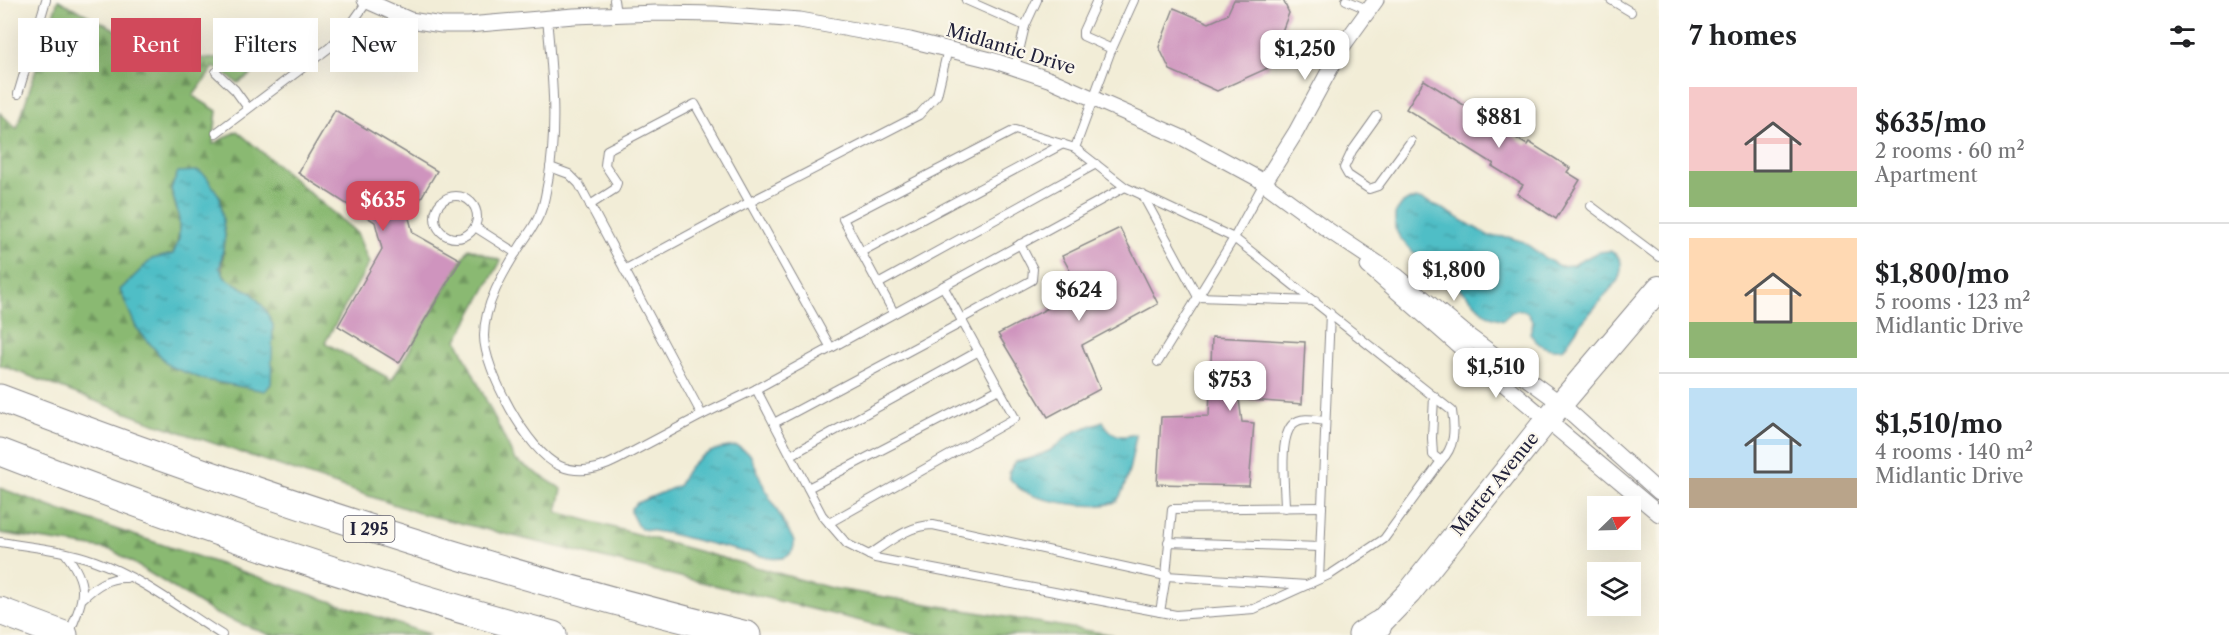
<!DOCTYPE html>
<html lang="en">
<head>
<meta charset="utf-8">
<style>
	body { margin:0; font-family:"Libre Caslon Text",serif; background:#f6f6f6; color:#202124; height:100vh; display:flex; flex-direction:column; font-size:22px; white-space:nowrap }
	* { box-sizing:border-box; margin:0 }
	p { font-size:20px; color:#757577 }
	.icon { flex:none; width:33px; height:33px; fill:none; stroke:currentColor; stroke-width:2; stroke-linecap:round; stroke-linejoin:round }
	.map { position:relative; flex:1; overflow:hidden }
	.sheet { display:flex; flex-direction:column; background:#fff; width:570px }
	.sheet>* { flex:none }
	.guide { position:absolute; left:18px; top:18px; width:570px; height:54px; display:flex; gap:12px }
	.needle { width:39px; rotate:67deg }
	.buttons { position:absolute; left:1587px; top:496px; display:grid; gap:12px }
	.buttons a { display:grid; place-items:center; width:54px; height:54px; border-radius:0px; background:#fff; box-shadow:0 6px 24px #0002; font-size:30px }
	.price { position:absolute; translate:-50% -51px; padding:0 14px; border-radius:12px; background:#fff; color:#222; font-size:20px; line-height:39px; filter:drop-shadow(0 2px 3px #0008) }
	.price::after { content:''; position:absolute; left:50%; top:36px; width:18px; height:14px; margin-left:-9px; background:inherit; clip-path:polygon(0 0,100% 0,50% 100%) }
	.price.active { background:#d1495b; color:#fff }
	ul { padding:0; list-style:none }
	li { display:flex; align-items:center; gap:18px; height:150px; padding:0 30px }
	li+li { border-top:2px solid #e0e0e0 }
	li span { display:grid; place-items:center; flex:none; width:168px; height:120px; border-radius:0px; color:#555 }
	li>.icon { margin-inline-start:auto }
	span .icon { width:72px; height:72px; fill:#fffc; stroke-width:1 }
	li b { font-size:26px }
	h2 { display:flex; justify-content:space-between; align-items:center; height:72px; padding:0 30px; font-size:26px }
	.pill { padding:0 21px; border-radius:0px; background:#fff; box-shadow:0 6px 24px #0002; font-size:21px; line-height:54px }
	.pill.active { background:#d1495b; color:#fff }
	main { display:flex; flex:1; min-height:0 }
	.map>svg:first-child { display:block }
	.forest { fill:url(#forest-firs); stroke:#566e56; stroke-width:1.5; fill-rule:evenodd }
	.water { fill:url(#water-ripples); stroke:#397080; stroke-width:1.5 }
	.building { fill:#cf94be }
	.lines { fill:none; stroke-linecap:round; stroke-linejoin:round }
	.service-casing { stroke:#8a8889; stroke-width:10 }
	.minor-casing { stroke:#8a8889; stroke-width:17 }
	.primary-casing { stroke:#8a8889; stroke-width:26 }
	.motorway-casing { stroke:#8a8889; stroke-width:29 }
	.service { stroke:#fff; stroke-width:8 }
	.minor { stroke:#fff; stroke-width:15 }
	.primary { stroke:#fff; stroke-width:24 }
	.motorway { stroke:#fff; stroke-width:27 }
	.labels { text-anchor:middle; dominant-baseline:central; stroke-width:4.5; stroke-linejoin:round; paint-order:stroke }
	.shield { fill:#fbf7ec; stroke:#636270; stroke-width:1.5 }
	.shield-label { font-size:16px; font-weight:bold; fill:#22223b }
	.street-label { font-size:18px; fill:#22223b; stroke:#fbf7ec }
</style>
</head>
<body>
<main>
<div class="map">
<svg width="1659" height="635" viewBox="0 0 1659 635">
	<defs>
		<pattern id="forest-firs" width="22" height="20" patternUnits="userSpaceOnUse" patternTransform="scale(1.5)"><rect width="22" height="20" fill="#8ab972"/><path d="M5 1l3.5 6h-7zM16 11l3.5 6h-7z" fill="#70965f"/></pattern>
		<pattern id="water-ripples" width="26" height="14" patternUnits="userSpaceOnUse" patternTransform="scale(1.5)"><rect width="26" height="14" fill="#50bec6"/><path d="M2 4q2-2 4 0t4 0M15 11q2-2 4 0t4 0" fill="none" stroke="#429aa2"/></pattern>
	</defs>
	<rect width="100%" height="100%" fill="#fbf7ec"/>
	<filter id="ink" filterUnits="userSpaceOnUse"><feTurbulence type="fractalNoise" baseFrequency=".0167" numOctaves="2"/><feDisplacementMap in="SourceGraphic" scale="12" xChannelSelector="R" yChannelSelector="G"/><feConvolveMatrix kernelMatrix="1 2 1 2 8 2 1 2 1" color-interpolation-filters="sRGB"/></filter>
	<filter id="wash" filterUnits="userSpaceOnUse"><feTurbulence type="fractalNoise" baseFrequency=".008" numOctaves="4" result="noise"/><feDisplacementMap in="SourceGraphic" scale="24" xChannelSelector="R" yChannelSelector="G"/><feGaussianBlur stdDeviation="1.35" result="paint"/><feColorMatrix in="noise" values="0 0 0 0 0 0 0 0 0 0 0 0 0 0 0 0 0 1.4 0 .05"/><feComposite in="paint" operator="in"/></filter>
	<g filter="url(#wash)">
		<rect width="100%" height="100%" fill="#f2edd7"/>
		<g class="forest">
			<path d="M58,0L169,57L272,61L238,83L214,67L193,96L217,111L213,144L237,131L357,233L369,263L325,343L392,380L469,248L501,261L457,340L515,460L562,489L557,512L831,588L1114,635H918L419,513L151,422L0,365V113L17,129ZM171,189L224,252C217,281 228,280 252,293L152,260L173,254C184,229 178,214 171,189Z"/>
			<path d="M0,488L59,510L431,635H270L216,614L112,550L0,533Z"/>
		</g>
		<g class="water">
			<path d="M199,171L206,176L220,197L225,236L220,268L225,278L252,293L265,309L273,325L271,384L265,391L205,380L169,366L136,327L120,290L152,259L173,254L179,240V216L171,189L178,172Z"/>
			<path d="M1419,199L1438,206L1489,236L1508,237L1524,242L1545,258L1559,266L1573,265L1598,252L1610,251C1624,258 1623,267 1618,280L1579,326L1564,348C1550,352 1537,346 1530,333L1533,323L1527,312C1515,306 1511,313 1503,320L1487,315L1467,295L1413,252L1400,238L1395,228V214L1403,203L1408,200Z"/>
			<path d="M1103,421C1110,435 1121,439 1135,434L1136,436C1132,455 1128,486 1117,501C1097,511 1037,502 1019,488C1016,485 1013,482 1009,478V472L1015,462L1032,458L1049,451L1074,432Z"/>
			<path d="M737,446L750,454L765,489L794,541C795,557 783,560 769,558L666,533L642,529L637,525L631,513V508L637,503L678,486C682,480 684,474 688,469C699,454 719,447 737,446Z"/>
		</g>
		<g id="blocks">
			<g class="building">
				<path d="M1234,0H1283L1289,13L1268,68L1217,91L1170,70L1159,47L1174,8L1209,23L1227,15Z"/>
				<path d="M1424,80L1527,145L1529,142L1570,168L1567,172L1580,180L1556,219L1517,194L1523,185L1492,166L1494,164L1406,109Z"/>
				<path d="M335,110L437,171L409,218L413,233L461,260L399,363L338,326L382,249L375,222L298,173Z"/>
				<path d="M1120,228L1158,304L1082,345L1100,389L1048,417L998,334L1081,291L1062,256Z"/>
				<path d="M1212,337L1305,342L1302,404L1239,399L1242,422L1254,423L1249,486L1157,484L1161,417L1209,416Z"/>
			</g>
		</g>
	</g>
	<g filter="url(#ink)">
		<use href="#blocks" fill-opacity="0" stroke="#8a8889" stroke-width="1.5"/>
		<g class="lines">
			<g class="service-casing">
				<g id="service">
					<path d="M614,0L616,14"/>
					<path d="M966,0L1025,26L1037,0"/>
					<path d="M1097,0L1083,31V36L1112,49"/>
					<path d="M1346,0L1369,10"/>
					<path d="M1611,0L1631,12"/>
					<path d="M547,18C552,73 558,126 548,181C546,190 545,200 542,208C538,223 527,235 519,248C503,273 484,305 484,336C484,369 528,453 560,466C579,474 600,469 617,460L702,415L756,389L1125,187"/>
					<path d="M1015,68L1025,26"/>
					<path d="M216,72L235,90L248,108"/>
					<path d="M18,94L46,0"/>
					<path d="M1377,116L1352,151L1344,168L1348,175L1369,189L1378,186L1411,141"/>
					<path d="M216,133L329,48L347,30L367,2"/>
					<path d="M550,167L569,174L579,184L702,415"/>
					<path d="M1142,194L1198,297L1315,301"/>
					<circle cx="456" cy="217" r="21"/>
					<path d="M590,205L615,189L617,183L605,165L607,150L695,104L831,348"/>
					<path d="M1591,206L1659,257"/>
					<path d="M475,227L516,253"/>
					<path d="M861,252L1063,144"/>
					<path d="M624,270L750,202L919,115L937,95L948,49"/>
					<path d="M878,284L1096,164"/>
					<path d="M894,313L843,219L1015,130L1075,148"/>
					<path d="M961,319L1032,280L1033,269L1020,244"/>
					<path d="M1158,362L1234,238L1264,183"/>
					<path d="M756,389L822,515L847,544L875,558L1176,615L1254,609L1331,574L1384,539L1441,461C1455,447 1455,430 1452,411L1234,238L1125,187L1075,148L1110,53L1134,0"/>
					<path d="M1434,396L1432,438L1433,455L1441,461"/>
					<path d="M774,423L963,322"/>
					<path d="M791,455L979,351"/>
					<path d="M808,488L999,389"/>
					<path d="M1285,508C1285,488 1278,438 1293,424C1301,416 1316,420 1325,421"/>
					<path d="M829,523L1015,418L943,286"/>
					<path d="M0,542C31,547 65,550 95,561C140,577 181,609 222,635"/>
					<path d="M1168,542L1320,547"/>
					<path d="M65,553C91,586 83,599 69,634"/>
					<path d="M869,555C889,542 909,525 933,525L1166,576L1307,585"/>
					<path d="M1319,579L1330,313"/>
					<path d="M83,598C96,586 108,577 126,578"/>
					<path d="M1160,612L1166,576L1172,509L1322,507"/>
				</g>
			</g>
			<g class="minor-casing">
				<g id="minor">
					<path d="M365,0L410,20L442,25H468L574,16L657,13L715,14L800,20L910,40L995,61L1051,80L1185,139L1257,178L1328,230L1397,276L1470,337L1560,403L1659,492"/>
					<path d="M1264,183L1296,132L1342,47L1376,0"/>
					<path d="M1368,266L1467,353L1659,514"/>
				</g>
			</g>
			<g class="primary-casing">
				<path id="primary" d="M1378,625L1409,593L1547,420L1659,288"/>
			</g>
			<g class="motorway-casing">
				<g id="motorway">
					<path d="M0,398C245,491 491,573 747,635"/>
					<path d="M0,452C181,522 365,585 553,635"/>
					<path d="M0,611L64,635"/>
					<path d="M1362,635L1378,625"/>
				</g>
			</g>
			<use href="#service" class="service"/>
			<use href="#minor" class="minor"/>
			<use href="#primary" class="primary"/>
			<use href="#motorway" class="motorway"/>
		</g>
	</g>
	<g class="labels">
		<rect class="shield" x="343.5" y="516" width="51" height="26" rx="4.5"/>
		<g class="shield-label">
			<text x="369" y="529">I 295</text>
		</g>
		<g class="street-label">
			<text transform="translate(1011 49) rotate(17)">Midlantic Drive</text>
			<text transform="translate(1495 484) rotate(-51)">Marter Avenue</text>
		</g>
	</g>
</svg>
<div class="buttons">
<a><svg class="needle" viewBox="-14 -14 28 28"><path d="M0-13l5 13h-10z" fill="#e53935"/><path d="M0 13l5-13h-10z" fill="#757577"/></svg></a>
<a><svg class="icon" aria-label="layers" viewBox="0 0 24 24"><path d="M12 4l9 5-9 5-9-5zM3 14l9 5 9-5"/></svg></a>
</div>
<b class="price" style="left:1305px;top:81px">$1,250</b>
<b class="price" style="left:1499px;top:149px">$881</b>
<b class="price active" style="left:383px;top:232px">$635</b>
<b class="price" style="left:1454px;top:302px">$1,800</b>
<b class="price" style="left:1079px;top:322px">$624</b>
<b class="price" style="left:1496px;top:399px">$1,510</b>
<b class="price" style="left:1230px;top:412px">$753</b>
<div class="guide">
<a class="pill">Buy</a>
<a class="pill active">Rent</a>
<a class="pill">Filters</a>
<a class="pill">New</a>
</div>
</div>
<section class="sheet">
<h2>7 homes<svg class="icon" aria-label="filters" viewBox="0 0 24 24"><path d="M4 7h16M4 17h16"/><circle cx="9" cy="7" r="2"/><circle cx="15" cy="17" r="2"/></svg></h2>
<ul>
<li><span style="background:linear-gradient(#f6c9c9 70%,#8fb573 0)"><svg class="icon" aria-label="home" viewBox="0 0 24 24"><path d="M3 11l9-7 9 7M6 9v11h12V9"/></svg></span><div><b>$635/mo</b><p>2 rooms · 60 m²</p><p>Apartment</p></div></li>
<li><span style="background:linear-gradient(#ffd9b3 70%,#8fb573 0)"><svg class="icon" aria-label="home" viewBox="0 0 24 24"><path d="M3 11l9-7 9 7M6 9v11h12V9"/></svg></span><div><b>$1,800/mo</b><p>5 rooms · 123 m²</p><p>Midlantic Drive</p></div></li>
<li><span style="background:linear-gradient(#bfe0f5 75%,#b9a48a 0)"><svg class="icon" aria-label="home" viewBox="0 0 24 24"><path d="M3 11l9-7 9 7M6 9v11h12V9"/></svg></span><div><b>$1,510/mo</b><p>4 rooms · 140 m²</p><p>Midlantic Drive</p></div></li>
</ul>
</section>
</main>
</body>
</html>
